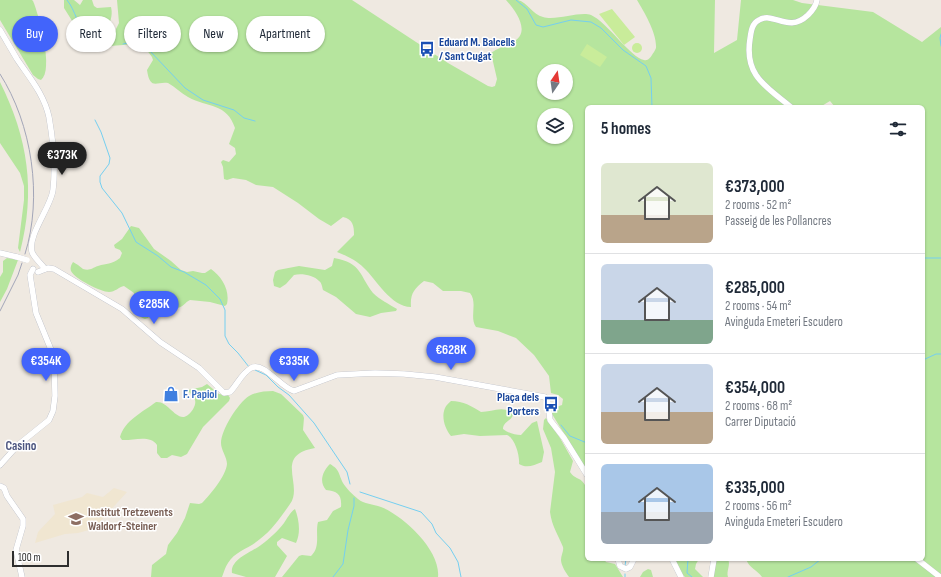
<!DOCTYPE html>
<html lang="en">
<head>
<meta charset="utf-8">
<style>
	body { margin:0; font-family:"Sofia Sans Condensed",sans-serif; background:#f2f2f3; color:#1f2937; height:100vh; display:flex; flex-direction:column; font-size:15px; white-space:nowrap }
	* { box-sizing:border-box; margin:0 }
	p { font-size:13px; color:#747a83 }
	.icon { flex:none; width:22px; height:22px; fill:none; stroke:currentColor; stroke-width:2; stroke-linecap:round; stroke-linejoin:round }
	.map { position:relative; flex:1; overflow:hidden }
	.details { position:absolute; left:585px; top:105px; width:340px; height:456px; display:flex; flex-direction:column; background:#fff; border-radius:6px; box-shadow:0 1px 3px #0004 }
	.details>* { flex:none }
	.banner { position:absolute; left:12px; top:16px; width:380px; height:36px; display:flex; gap:8px }
	.needle { width:26px; rotate:13deg }
	.controls { position:absolute; left:537px; top:64px; display:grid; gap:8px }
	.controls a { display:grid; place-items:center; width:36px; height:36px; border-radius:50%; background:#fff; box-shadow:0 1px 3px #0004; font-size:20px }
	.scale { position:absolute; left:12px; bottom:10px; width:57px; box-sizing:border-box; padding-left:4px; border:2px solid #2e2e2e; border-top:0; font-size:11px; line-height:14px; white-space:nowrap; color:#2e2e2e; -webkit-text-stroke:3px #fff; paint-order:stroke }
	.price { position:absolute; translate:-50% -34px; padding:0 9px; border-radius:14px; background:#4264fb; color:#fff; font-size:13px; line-height:26px; filter:drop-shadow(0 1px 2px #0008) }
	.price::after { content:''; position:absolute; left:50%; top:24px; width:12px; height:9px; margin-left:-6px; background:inherit; clip-path:polygon(0 0,100% 0,50% 100%) }
	.price.current { background:#222; color:#fff }
	ul { padding:0; list-style:none }
	li { display:flex; align-items:center; gap:12px; height:100px; padding:0 16px }
	li+li { border-top:1px solid #e0e1e3 }
	li span { display:grid; place-items:center; flex:none; width:112px; height:80px; border-radius:6px; color:#555 }
	li>.icon { margin-inline-start:auto }
	span .icon { width:48px; height:48px; fill:#fffc; stroke-width:1 }
	li b { font-size:17px }
	h2 { display:flex; justify-content:space-between; align-items:center; height:48px; padding:0 16px; font-size:17px }
	.tag { padding:0 14px; border-radius:18px; background:#fff; box-shadow:0 1px 3px #0004; font-size:14px; line-height:36px }
	.tag.current { background:#4264fb; color:#fff }
	.map>svg:first-child { display:block }
	.education { fill:#f0e6d1 }
	.green { fill:#b6e59e; fill-rule:evenodd }
	.pitch { fill:#c9ec9a }
	.lines { fill:none; stroke-linecap:round; stroke-linejoin:round }
	.stream { stroke:#75cff0; stroke-width:1 }
	.secondary-casing { stroke:#b4b7c1; stroke-width:6 }
	.secondary { stroke:#fff; stroke-width:5.5 }
	.rail { stroke:#a3a6b8; stroke-width:1 }
	.secondary-bridge-casing { stroke:#b4b7c1; stroke-width:6; stroke-linecap:butt }
	.secondary-bridge { stroke:#fff; stroke-width:5.5 }
	.labels { text-anchor:middle; dominant-baseline:central; stroke-width:3; stroke-linejoin:round; paint-order:stroke }
	.transit-label { font-size:12px; font-weight:bold; fill:#164399; stroke:#fff; text-anchor:start }
	.shop-label { font-size:12px; font-weight:bold; fill:#366cbe; stroke:#fff; text-anchor:start }
	.education-label { font-size:12px; font-weight:bold; fill:#785e54; stroke:#fff; text-anchor:start }
	.neighbourhood-label { font-size:13px; font-weight:bold; fill:#4d5680; stroke:#fff }
</style>
</head>
<body>
<div class="map">
<svg width="941" height="577" viewBox="0 0 941 577">
	<rect width="100%" height="100%" fill="#efe9e1"/>
	<path class="education" d="M114,488L127,492L97,525L89,530L78,533L65,534L35,543L38,532L55,514L53,505L82,497L87,493L103,497Z"/>
	<g class="green">
		<path d="M0,0H32L33,1C39,15 54,70 41,80L38,79L33,75L0,20Z"/>
		<path d="M64,0H74L80,5L83,0H92L94,6L97,8L111,7C114,19 107,32 96,38L87,35H81L64,8Z"/>
		<path d="M117,0H352L448,63L488,86L492,87L495,86L497,79L491,53C498,48 506,46 513,42C532,32 515,10 506,0C509,0 515,0 518,0C527,2 533,15 543,17C556,21 580,11 591,15C607,22 631,58 644,60C648,61 650,58 652,55C653,53 655,51 656,48C657,33 644,12 637,0H715L714,53L737,40L741,0H793L802,3L873,12L922,42L941,27V577H762C757,570 749,568 746,559H923V107H835L830,101L820,107H587V471L552,414L553,408L562,405L563,399L558,395L551,393L549,376L534,355L516,338L498,331L476,327C469,317 478,303 470,293L461,291H443L433,283L424,281C414,289 410,294 411,307C391,307 376,279 364,268C356,260 347,256 337,252L354,235C354,226 353,219 343,217L331,226L319,219L298,203L273,187L256,185L246,180L233,178L227,180L224,179L223,167L221,162L223,160L229,162L236,154L235,148L229,144L235,128C227,103 208,108 188,97C181,93 175,87 168,83C157,81 150,91 147,70L153,60L152,57L146,49L136,44L110,46L109,43L119,23ZM544,71H566V93H544ZM544,115H566V137H544Z"/>
		<path d="M0,82C28,138 36,191 20,252L18,248L24,200V186L20,173L0,143Z"/>
		<path d="M131,226L139,228L154,249L171,261L181,270L187,272L193,271L202,273H205L211,269C222,277 230,290 227,304L225,306L210,302L190,300C185,302 183,308 176,308C166,308 166,298 154,304L148,318L145,319C134,315 134,303 134,293L124,286C119,287 115,292 109,292C101,292 75,279 71,271C70,268 71,265 73,262L78,265L83,269C90,271 92,268 98,266C107,263 111,265 120,258L122,253L120,250L115,248L114,245L122,239Z"/>
		<path d="M7,258L18,260L7,289L0,302V277L3,272V261Z"/>
		<path d="M334,258C362,263 359,275 373,293C380,300 389,304 397,309L396,311L381,313L370,317L356,314L336,297L323,290C322,287 322,283 319,281C314,275 301,273 294,275L286,284L280,288L274,286L273,280L275,272L278,270L299,266L325,270L332,266Z"/>
		<path d="M207,384L219,394L228,395L230,398L229,401L203,427L187,454L181,457L172,455L167,458H161L157,453V445C150,434 132,441 122,440L120,437C125,420 143,412 156,402C167,401 173,416 183,417C189,417 197,406 195,400C194,396 190,394 188,390L202,387Z"/>
		<path d="M273,391L281,394L303,415L304,418L303,430L315,448C273,455 304,485 290,504C281,517 272,530 260,539C250,548 235,551 228,563C225,567 224,572 222,577H151L152,565L166,554L168,545L177,533L185,518L190,503L199,504L202,503C210,495 226,476 227,464C227,457 221,450 221,443C221,430 238,403 249,396C256,392 265,391 273,391Z"/>
		<path d="M451,401C464,401 471,406 481,412C492,412 505,404 513,415C511,421 503,422 503,429C508,433 515,435 521,435L532,423L537,421L544,452L542,462C534,465 527,469 519,464C520,456 515,438 507,435L480,436L464,434L451,436C445,429 441,417 445,408C446,405 449,403 451,401Z"/>
		<path d="M546,418L560,438L573,461L570,472C576,481 581,475 587,489V559H604L606,562L615,564L623,577H569C566,573 561,565 561,560C561,555 564,551 563,547C558,534 552,527 550,512L555,472L551,448L543,429L544,420Z"/>
		<path d="M330,464C340,470 338,473 343,483C346,488 353,495 358,499C364,504 373,504 381,507C404,516 441,551 438,577H282L299,556L302,555L311,556C321,547 315,533 318,522L327,520L333,511L341,507C342,495 338,491 326,490C319,482 322,472 330,464Z"/>
		<path d="M295,509C299,519 301,533 296,543L282,538L277,542V545L287,556L275,577H246L232,573C230,559 252,552 261,545C269,539 278,531 284,523C287,519 290,512 295,509Z"/>
		<path d="M675,559H699L696,564L695,569L703,577H685L681,573Z"/>
		<path d="M715,559H728C731,565 726,571 728,577H712Z"/>
		<path d="M648,569L651,570L653,577H640L643,572Z"/>
	</g>
	<g class="pitch">
		<path d="M612,9L635,37L624,45L599,14Z"/>
		<circle cx="637" cy="48" r="5"/>
		<path d="M587,44L607,57L600,67L580,55Z"/>
	</g>
	<g class="lines">
		<g class="stream">
			<path d="M67,0C76,11 77,26 87,36"/>
			<path d="M516,0L527,9L536,25L543,27L571,20L591,22L601,28L623,50L646,66L651,78L652,107"/>
			<path d="M941,34L940,38L941,46"/>
			<path d="M123,44L133,42L140,44L149,50L185,88L203,100L234,110L244,118L255,121"/>
			<path d="M95,120L101,132L110,158L109,164L100,176V182L102,188L122,213L136,242L158,256L171,267L184,272L206,285L220,299L225,310V336L229,344L238,353L249,367"/>
			<path d="M923,258H941"/>
			<path d="M923,360L936,354H941"/>
			<path d="M255,370L266,375L278,387L289,395L314,423L347,472L350,484"/>
			<path d="M561,425L570,436L587,443"/>
			<path d="M360,492L421,512L432,524L436,533L450,548L458,562L461,577"/>
			<path d="M688,559L687,573L692,577"/>
			<path d="M625,566L626,559"/>
			<path d="M333,577L343,564L348,530L354,506V498"/>
			<path d="M625,577V574"/>
			<path d="M788,577L811,567L821,559"/>
		</g>
		<g class="secondary-casing">
			<g id="secondary">
				<path d="M0,30C6,40 11,49 17,59C29,77 44,94 49,117C53,140 56,166 53,190C51,207 27,236 32,252C34,258 42,264 45,269"/>
				<path d="M791,107C767,87 744,76 750,39C751,32 752,23 759,20C774,11 788,34 808,15C812,11 816,6 817,0"/>
				<path d="M0,253L17,257"/>
				<path d="M38,272L48,268L54,269L122,309L160,342L199,368L224,393L230,392C237,385 241,374 251,368C264,361 281,388 294,391L337,375L375,373L404,374L435,377L545,397L548,402L550,420L564,438L587,475"/>
				<path d="M0,465L18,445L49,420L53,411L55,396L54,357L36,313L30,275L33,269"/>
				<path d="M0,486L4,488L7,496L23,519V526L16,550L22,577"/>
				<path d="M618,559L620,566L626,569L630,567L634,559"/>
				<path d="M672,559L681,577"/>
				<path d="M917,559L940,577"/>
				<path d="M711,577L714,559"/>
			</g>
		</g>
		<use href="#secondary" class="secondary"/>
		<g class="rail">
			<path d="M0,74C32,124 43,197 25,254"/>
			<path d="M0,311L18,275L22,263"/>
		</g>
		<g class="secondary-bridge-casing">
			<path id="secondary-bridge" d="M17,257L27,260"/>
		</g>
		<use href="#secondary-bridge" class="secondary-bridge"/>
	</g>
	<defs>
		<g id="bus-bare" transform="scale(1.2)"><path d="M-5-6H5V4H4V6H2V4H-2V6H-4V4H-5ZM-3.5-4V0h7V-4ZM-3.5 1.2v1.5H-2V1.2ZM2 1.2v1.5H3.5V1.2Z" fill="#1a4fb4" stroke="#fff" stroke-width="2.5" paint-order="stroke"/></g>
		<g id="shop-bare" transform="scale(1.2)"><path d="M-5-2.5h2.3a2.7 3.5 0 0 1 5.4 0H5L5.5 6h-11ZM-1.5-2.5h3a1.5 2.3 0 0 0-3 0Z" fill="#3f7fe0" stroke="#fff" stroke-width="2.5" paint-order="stroke"/></g>
		<g id="school-bare" transform="scale(1.2)"><path d="M0-5L7-2L0 1L-7-2ZM-4 1L0 2.5L4 1V4Q0 6-4 4Z" fill="#8d6e63" stroke="#fff" stroke-width="2.5" paint-order="stroke"/></g>
	</defs>
	<g fill-rule="evenodd">
		<use href="#bus-bare" x="427" y="49"/>
		<use href="#shop-bare" x="171" y="394"/>
		<use href="#bus-bare" x="551" y="404"/>
		<use href="#school-bare" x="76" y="519"/>
	</g>
	<g class="labels">
		<g class="transit-label">
			<text x="439" y="42">Eduard M. Balcells<tspan x="439" dy="14">/ Sant Cugat</tspan></text>
			<text x="539" y="397" text-anchor="end">Plaça dels<tspan x="539" dy="14">Porters</tspan></text>
		</g>
		<g class="shop-label">
			<text x="183" y="394">F. Papiol</text>
		</g>
		<g class="education-label">
			<text x="88" y="512">Institut Tretzevents<tspan x="88" dy="14">Waldorf-Steiner</tspan></text>
		</g>
		<g class="neighbourhood-label">
			<text x="21" y="446">Casino</text>
		</g>
	</g>
</svg>
<div class="controls">
<a><svg class="needle" viewBox="-14 -14 28 28"><path d="M0-13l5 13h-10z" fill="#e53935"/><path d="M0 13l5-13h-10z" fill="#747a83"/></svg></a>
<a><svg class="icon" aria-label="layers" viewBox="0 0 24 24"><path d="M12 4l9 5-9 5-9-5zM3 14l9 5 9-5"/></svg></a>
</div>
<div class="scale">100 m</div>
<b class="price current" style="left:62px;top:176px">€373K</b>
<b class="price" style="left:154px;top:325px">€285K</b>
<b class="price" style="left:451px;top:371px">€628K</b>
<b class="price" style="left:46px;top:382px">€354K</b>
<b class="price" style="left:294px;top:382px">€335K</b>
<div class="banner">
<a class="tag current">Buy</a>
<a class="tag">Rent</a>
<a class="tag">Filters</a>
<a class="tag">New</a>
<a class="tag">Apartment</a>
</div>
<section class="details">
<h2>5 homes<svg class="icon" aria-label="filters" viewBox="0 0 24 24"><path d="M4 7h16M4 17h16"/><circle cx="9" cy="7" r="2"/><circle cx="15" cy="17" r="2"/></svg></h2>
<ul>
<li><span style="background:linear-gradient(#dfe7d0 65%,#b9a48a 0)"><svg class="icon" aria-label="home" viewBox="0 0 24 24"><path d="M3 11l9-7 9 7M6 9v11h12V9"/></svg></span><div><b>€373,000</b><p>2 rooms · 52 m²</p><p>Passeig de les Pollancres</p></div></li>
<li><span style="background:linear-gradient(#c9d6e8 70%,#7fa58c 0)"><svg class="icon" aria-label="home" viewBox="0 0 24 24"><path d="M3 11l9-7 9 7M6 9v11h12V9"/></svg></span><div><b>€285,000</b><p>2 rooms · 54 m²</p><p>Avinguda Emeteri Escudero</p></div></li>
<li><span style="background:linear-gradient(#c9d6e8 60%,#b9a48a 0)"><svg class="icon" aria-label="home" viewBox="0 0 24 24"><path d="M3 11l9-7 9 7M6 9v11h12V9"/></svg></span><div><b>€354,000</b><p>2 rooms · 68 m²</p><p>Carrer Diputació</p></div></li>
<li><span style="background:linear-gradient(#a9c7e8 60%,#9aa5b1 0)"><svg class="icon" aria-label="home" viewBox="0 0 24 24"><path d="M3 11l9-7 9 7M6 9v11h12V9"/></svg></span><div><b>€335,000</b><p>2 rooms · 56 m²</p><p>Avinguda Emeteri Escudero</p></div></li>
</ul>
</section>
</div>
</body>
</html>
